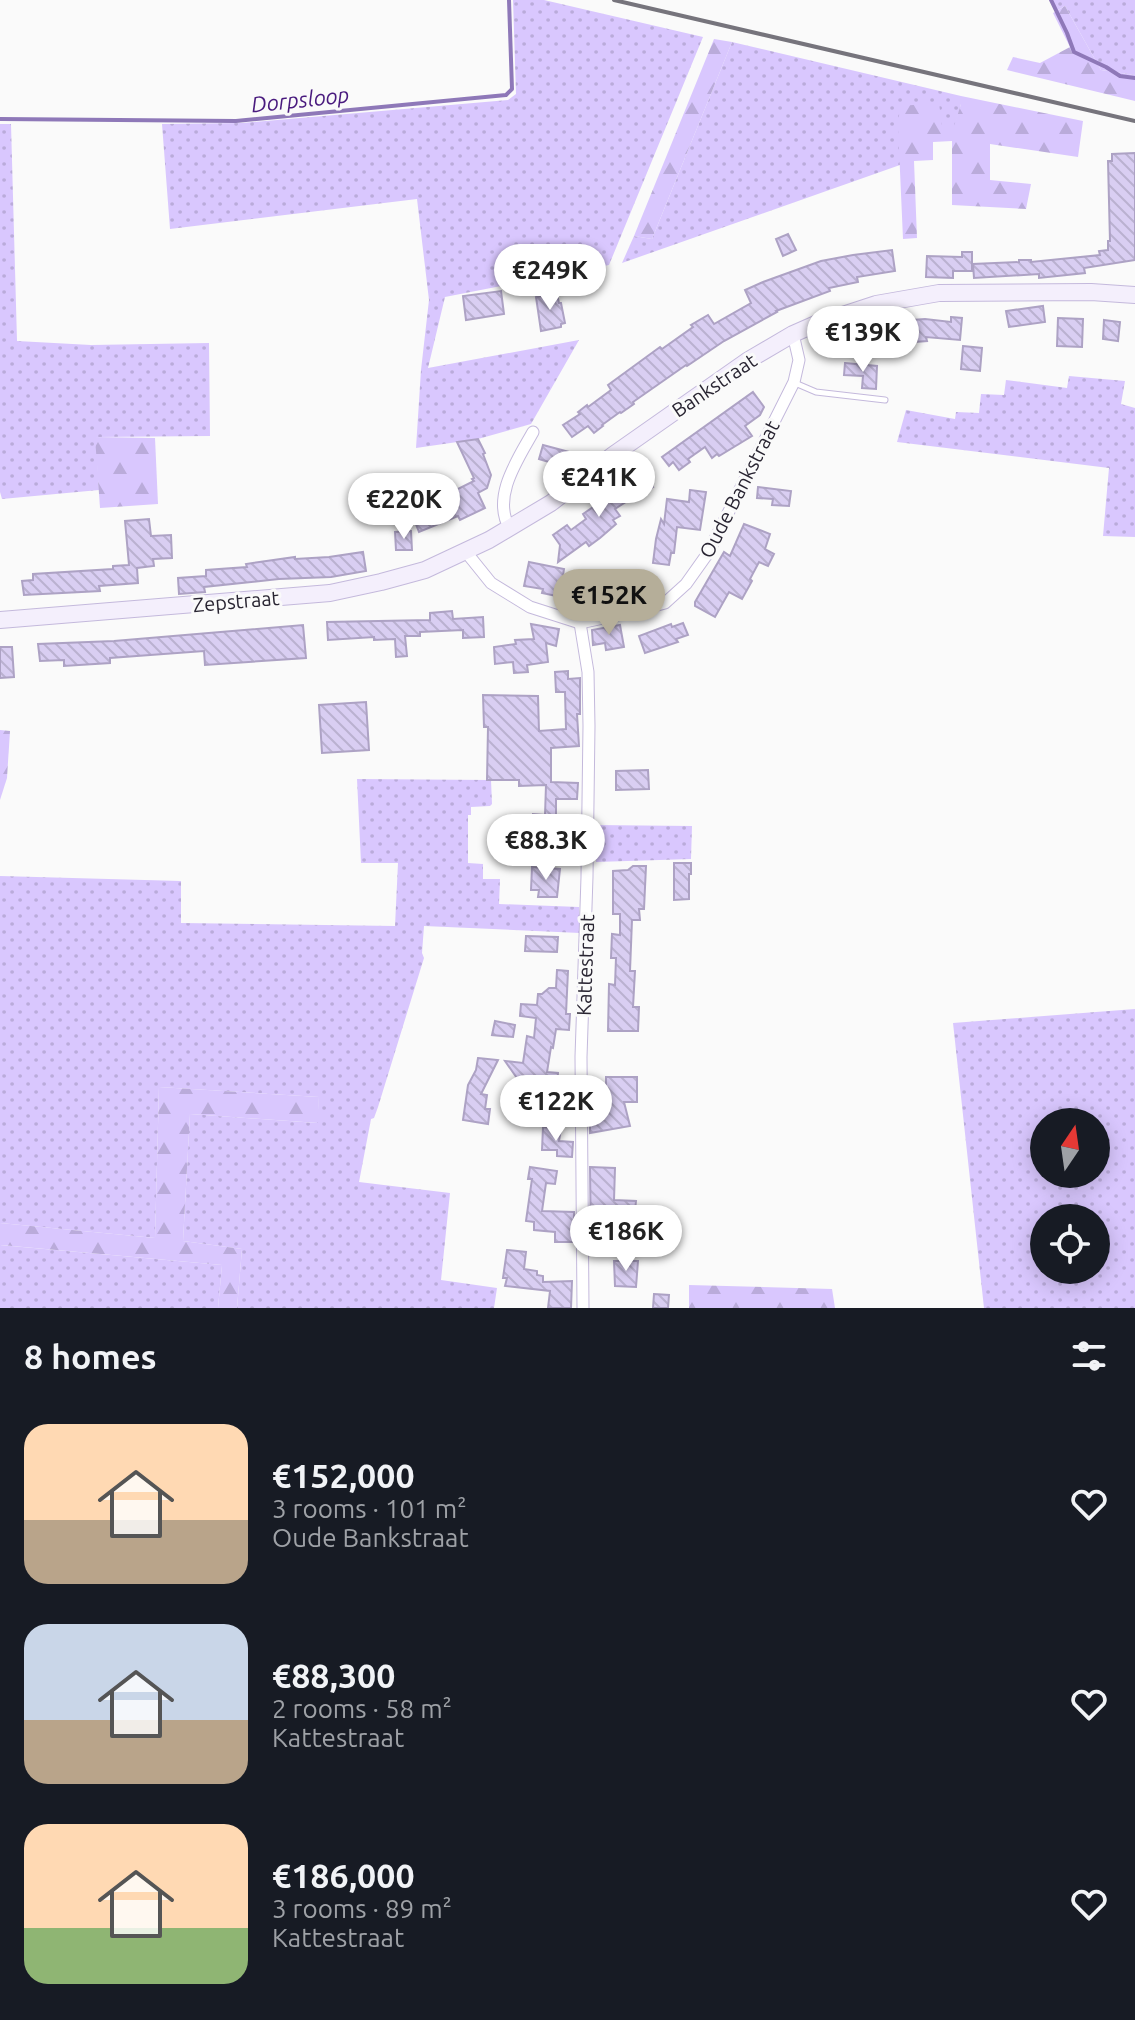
<!DOCTYPE html>
<html lang="en">
<head>
<meta charset="utf-8">
<style>
	body { margin:0; font-family:Ubuntu,sans-serif; background:#242831; color:#f1f3f6; height:100vh; display:flex; flex-direction:column; font-size:30px; white-space:nowrap }
	* { box-sizing:border-box; margin:0 }
	p { font-size:26px; color:#9ea1a6 }
	.icon { flex:none; width:44px; height:44px; fill:none; stroke:currentColor; stroke-width:2; stroke-linecap:round; stroke-linejoin:round }
	.map { position:relative; height:1308px; overflow:hidden }
	.details { display:flex; flex-direction:column; background:#171b24; flex:1 }
	.details>* { flex:none }
	.needle { width:52px; rotate:13deg }
	.buttons { position:absolute; left:1030px; top:1108px; display:grid; gap:16px }
	.buttons a { display:grid; place-items:center; width:80px; height:80px; border-radius:50%; background:#171b24; box-shadow:0 4px 20px #0003; font-size:40px }
	.price { position:absolute; translate:-50% -68px; padding:0 18px; border-radius:28px; background:#fff; color:#222; font-size:26px; line-height:52px; filter:drop-shadow(0 2px 4px #0008) }
	.price::after { content:''; position:absolute; left:50%; top:48px; width:24px; height:18px; margin-left:-12px; background:inherit; clip-path:polygon(0 0,100% 0,50% 100%) }
	.price.selected { background:#b5ae99; color:#111 }
	ul { padding:0; list-style:none }
	li { display:flex; align-items:center; gap:24px; height:200px; padding:0 24px }
	li span { display:grid; place-items:center; flex:none; width:224px; height:160px; border-radius:24px; color:#555 }
	li>.icon { margin-inline-start:auto }
	span .icon { width:96px; height:96px; fill:#fffc; stroke-width:1 }
	li b { font-size:34px }
	h2 { display:flex; justify-content:space-between; align-items:center; height:96px; padding:0 24px; font-size:34px }
	.map>svg:first-child { display:block }
	.grass { fill:url(#grass-dots); fill-rule:evenodd }
	.forest { fill:url(#forest-firs) }
	.lines { fill:none; stroke-linecap:round; stroke-linejoin:round }
	.stream { stroke:#8e78b8; stroke-width:4 }
	.building { fill:url(#building-back-hatch); stroke:#ada2c4; stroke-width:2 }
	.lane-casing { stroke:#c4b9dc; stroke-width:7 }
	.street-casing { stroke:#c4b9dc; stroke-width:13 }
	.secondary-casing { stroke:#c4b9dc; stroke-width:18 }
	.lane { stroke:#fff; stroke-width:5 }
	.street { stroke:#fff; stroke-width:11 }
	.secondary { stroke:#f4effc; stroke-width:16 }
	.rail { stroke:#76747c; stroke-width:4 }
	.labels { text-anchor:middle; dominant-baseline:central; stroke-width:6; stroke-linejoin:round; paint-order:stroke }
	.street-label { font-size:20px; fill:#292532; stroke:#fafafa }
	.water-label { font-size:22px; font-style:italic; fill:#491a7e; stroke:#fafafa }
</style>
</head>
<body>
<div class="map">
<svg width="1135" height="1308" viewBox="0 0 1135 1308">
	<defs>
		<pattern id="grass-dots" width="8" height="8" patternUnits="userSpaceOnUse" patternTransform="scale(2)"><rect width="8" height="8" fill="#d9c7fe"/><path d="M2 2h.1M6 6h.1" fill="none" stroke="#baabda" stroke-width="1.8" stroke-linecap="round"/></pattern>
		<pattern id="forest-firs" width="22" height="20" patternUnits="userSpaceOnUse" patternTransform="scale(2)"><rect width="22" height="20" fill="#d9c7fe"/><path d="M5 1l3.5 6h-7zM16 11l3.5 6h-7z" fill="#baabda"/></pattern>
		<pattern id="building-back-hatch" width="6" height="6" patternUnits="userSpaceOnUse" patternTransform="scale(2)"><rect width="6" height="6" fill="#d9cef2"/><path d="M-1 5l2 2M0 0l6 6M5-1l2 2" fill="none" stroke="#bab1d0"/></pattern>
	</defs>
	<rect width="100%" height="100%" fill="#fafafa"/>
	<g class="grass">
		<path d="M513,0H544L703,37L609,265L445,297L428,368L579,340L531,424L478,439L416,448L421,370L429,300L417,199L170,229L162,124L242,123L508,100L516,94Z"/>
		<path d="M1052,0H1135V75L1101,70L1065,6L1058,10Z"/>
		<path d="M732,42L961,96V104L955,126H942L900,107V165L622,263L634,236L652,239Z"/>
		<path d="M0,124H11L17,341L91,345L209,343L210,436L96,437L99,490L2,499L0,492Z"/>
		<path d="M1069,376L1125,381L1121,404L1135,408V537L1103,536L1109,468L897,442L906,410L955,419L956,412L979,413L981,394L1004,395L1006,380L1067,388Z"/>
		<path d="M357,779L491,780L492,804L490,806L471,807V815H468V863L483,864V879H500L499,904L579,907L580,933L424,926L422,953L424,958L378,1107L374,1118L371,1119L359,1182L450,1193L441,1280L497,1288L494,1308H237L242,1249L183,1241L190,1114L317,1123L319,1097L159,1087L155,1238L0,1223V876L181,881V923L395,926L398,863H361Z"/>
		<path d="M595,825L692,826L691,859L596,862Z"/>
		<path d="M1135,1009V1308H984L953,1023ZM1044,1122H1096V1174H1044ZM1044,1218H1096V1270H1044Z"/>
		<path d="M0,1245L222,1265L218,1308H0Z"/>
	</g>
	<g class="forest">
		<path d="M1065,6L1101,70L1135,75V101L1007,70L1013,57L1040,63L1070,47L1053,13Z"/>
		<path d="M714,39L732,42L652,239L634,236Z"/>
		<path d="M961,96L1083,121L1078,157L990,144V180L1031,184L1026,209L952,205V141L933,142V160L914,161L917,238L903,239L898,126L900,106L939,103L942,126H954L961,104Z"/>
		<path d="M95,437L155,438L158,504L100,508Z"/>
		<path d="M0,730L10,731L7,778L0,800Z"/>
		<path d="M159,1087L319,1097L318,1123L190,1114L183,1241L242,1249L237,1308H218L222,1265L1,1245L0,1308V1223L155,1238Z"/>
		<path d="M689,1285L832,1289L835,1308H689Z"/>
	</g>
	<g class="lines">
		<g class="stream">
			<path d="M1051,0L1067,33L1074,52L1106,67L1120,76L1135,78"/>
			<path d="M0,119L236,121L506,95L512,89L509,0"/>
		</g>
	</g>
	<g class="building">
		<path d="M1135,153V260L1084,268L1085,273L1039,278V274L974,278L973,264L1019,262V260H1031V262L1100,255L1099,251L1108,250V241H1110L1108,161H1112V154Z"/>
		<path d="M788,234L796,250L783,256L776,239Z"/>
		<path d="M892,250L895,271L857,277L858,282L829,288L830,291L776,311L777,312L724,341L687,366L686,365L633,402L634,404L621,413L620,412L602,425L603,426L594,433L588,426L572,437L563,425L580,414L578,412L587,405L588,407L611,390L608,385L660,347L662,349L693,327L691,325L708,315L714,324L751,303L745,290L763,282L821,261L853,255Z"/>
		<path d="M962,252H972V271H953V278L926,277L927,256L962,257Z"/>
		<path d="M501,291L504,314L466,320L463,296Z"/>
		<path d="M557,294L559,303H561L565,323L561,324V327L541,331L536,297Z"/>
		<path d="M1043,306L1045,322L1009,327L1006,311Z"/>
		<path d="M951,317L962,318L960,340L926,337L927,341L901,343V340L826,354L822,334L898,321L925,319L951,322Z"/>
		<path d="M1058,318L1083,319L1082,347L1057,346Z"/>
		<path d="M1104,320L1120,322L1118,341L1103,339Z"/>
		<path d="M963,346L982,348L980,371L961,369Z"/>
		<path d="M845,363L877,366L876,389L862,388L863,376L844,375Z"/>
		<path d="M753,392L764,407L760,415L745,426L752,436L719,456L717,454L712,458L705,447L688,459L690,462L679,470L673,462L669,466L662,457Z"/>
		<path d="M478,439L485,453L483,454L491,475L487,488L478,493L485,508L460,520L458,516L419,532L410,509L437,498L438,499L474,481L472,479L474,478L457,442Z"/>
		<path d="M543,445L573,453L569,468L539,459Z"/>
		<path d="M635,478L639,483L647,478L653,487L634,500L632,498L615,509L620,516L613,520L616,524L600,538L589,546L586,542L558,562L560,545L553,535L567,525L571,530L586,519L583,514Z"/>
		<path d="M758,487L791,491L789,506L772,505L773,499L757,498Z"/>
		<path d="M690,490L706,492L700,530L677,527L674,553H671L669,565L653,563L656,539L661,519L664,524L667,499L689,502Z"/>
		<path d="M149,519L151,536L171,535L172,558L153,559L154,566L137,568L138,583L99,586L100,591L24,595L22,581L33,580V574L113,569V566L129,565L125,521Z"/>
		<path d="M744,524L770,534L765,549L774,554L768,566L759,562L750,579L752,581L742,599L729,592L715,617L695,606V602L724,552L730,556Z"/>
		<path d="M411,531L412,550H396L395,532Z"/>
		<path d="M363,552L366,571L331,577L279,579L204,587L205,592L179,594L178,578L206,576V570L247,567L246,564L295,557V559L329,557Z"/>
		<path d="M529,562L564,569L562,581L574,584L571,599L542,593L543,589L524,586Z"/>
		<path d="M620,570L651,574L649,589L633,587V582L619,580Z"/>
		<path d="M452,611L453,619L483,617L484,637L463,638V630L420,632V636H405L407,656L396,657L395,639L374,640V637L328,640L327,622L430,620V613Z"/>
		<path d="M683,623L688,635L676,639L678,642L645,653L639,636L671,624L672,627Z"/>
		<path d="M531,624L559,629L556,646L546,643L548,662L527,665L528,672L514,673L513,662L495,664L494,647L516,644L515,640L534,639Z"/>
		<path d="M303,625L306,658L205,665L204,651L110,658V663L64,666V660L40,661L38,644L114,641Z"/>
		<path d="M620,625L624,647L606,650L605,643L593,645L592,630Z"/>
		<path d="M0,647H12L14,677L0,678Z"/>
		<path d="M568,671V679L580,678V714H577L579,746L551,748V782L578,783L577,799H556V825L554,824L553,843H533V814L545,815L546,785L519,786V780H487L488,727H484L483,695L538,696L539,731L566,729L565,692H556L555,672Z"/>
		<path d="M366,702L369,750L322,753L319,705Z"/>
		<path d="M648,770L649,789L616,790V771Z"/>
		<path d="M674,863H691V874H689V899L674,900Z"/>
		<path d="M633,866H646L644,909H639L640,920H632L630,971H635L633,1007H639L638,1031H608L609,984L615,985L616,958H611L612,934L620,935V914H613V871L628,870Z"/>
		<path d="M532,867L560,869L557,897H538L539,890H531Z"/>
		<path d="M526,936L558,937L557,952L525,951Z"/>
		<path d="M557,970L568,971L566,1014H570L569,1030L556,1029L553,1048L551,1047L547,1072L558,1073L557,1086L567,1087L566,1098L555,1097L556,1092L518,1087L519,1081L505,1061L523,1063L527,1036L534,1038L536,1018L520,1016L521,1004L537,1005L538,994H542L549,988H556Z"/>
		<path d="M495,1021L515,1025L513,1037L492,1035Z"/>
		<path d="M478,1058L498,1060L481,1094L487,1095L485,1109H490L488,1124L463,1120L468,1085L476,1070Z"/>
		<path d="M606,1077H637V1102H624L630,1126L590,1133V1104H606Z"/>
		<path d="M543,1127L561,1129L559,1141L573,1142L572,1157L557,1156V1150H542Z"/>
		<path d="M530,1167L557,1171L555,1184L546,1183L542,1211L574,1212V1242H555V1232L534,1230V1222L526,1221L532,1179H528Z"/>
		<path d="M590,1167L615,1168L614,1200L636,1201L635,1211L644,1212L636,1239L620,1235L617,1249H591Z"/>
		<path d="M507,1250L526,1252L524,1269L537,1271V1275L543,1276V1282L572,1281L571,1308H548L550,1291L505,1286L507,1278H503Z"/>
		<path d="M614,1261H638L636,1287L615,1286Z"/>
		<path d="M654,1294L669,1295L668,1308H653Z"/>
	</g>
	<g class="lines">
		<g class="lane-casing">
			<path id="lane" d="M795,383L816,392L885,400"/>
		</g>
		<g class="street-casing">
			<g id="street">
				<path d="M510,529C491,497 518,459 533,432"/>
				<path d="M466,552L491,583L530,607L580,623L631,612L665,603L686,584L708,553L794,382L799,360L793,334"/>
				<path d="M580,623L588,672L589,726L587,877L581,1057L583,1308"/>
			</g>
		</g>
		<g class="secondary-casing">
			<path id="secondary" d="M0,620L330,593L381,582L425,570L489,540L551,503L613,455L747,361L793,334L818,323L876,304L939,293L1091,292L1135,295"/>
		</g>
		<use href="#lane" class="lane"/>
		<use href="#street" class="street"/>
		<use href="#secondary" class="secondary"/>
		<path class="rail" d="M614,0L1135,121"/>
	</g>
	<g class="labels">
		<g class="street-label">
			<text transform="translate(714 385) rotate(-34)">Bankstraat</text>
			<text transform="translate(739 489) rotate(-63)">Oude Bankstraat</text>
			<text transform="translate(236 601) rotate(-5)">Zepstraat</text>
			<text transform="translate(585 965) rotate(-88)">Kattestraat</text>
		</g>
		<g class="water-label">
			<text transform="translate(300 99) rotate(-6)">Dorpsloop</text>
		</g>
	</g>
</svg>
<div class="buttons">
<a><svg class="needle" viewBox="-14 -14 28 28"><path d="M0-13l5 13h-10z" fill="#e53935"/><path d="M0 13l5-13h-10z" fill="#9ea1a6"/></svg></a>
<a><svg class="icon" aria-label="locate" viewBox="0 0 24 24"><circle cx="12" cy="12" r="6"/><path d="M12 2v4M12 18v4M2 12h4M18 12h4"/></svg></a>
</div>
<b class="price" style="left:550px;top:312px">€249K</b>
<b class="price" style="left:863px;top:374px">€139K</b>
<b class="price" style="left:599px;top:519px">€241K</b>
<b class="price" style="left:404px;top:541px">€220K</b>
<b class="price selected" style="left:609px;top:637px">€152K</b>
<b class="price" style="left:546px;top:882px">€88.3K</b>
<b class="price" style="left:556px;top:1143px">€122K</b>
<b class="price" style="left:626px;top:1273px">€186K</b>
</div>
<section class="details">
<h2>8 homes<svg class="icon" aria-label="filters" viewBox="0 0 24 24"><path d="M4 7h16M4 17h16"/><circle cx="9" cy="7" r="2"/><circle cx="15" cy="17" r="2"/></svg></h2>
<ul>
<li><span style="background:linear-gradient(#ffd9b3 60%,#b9a48a 0)"><svg class="icon" aria-label="home" viewBox="0 0 24 24"><path d="M3 11l9-7 9 7M6 9v11h12V9"/></svg></span><div><b>€152,000</b><p>3 rooms · 101 m²</p><p>Oude Bankstraat</p></div><svg class="icon" aria-label="heart" viewBox="0 0 24 24"><path d="M12 20l-8-8c-3-5 5-10 8-4 3-6 11-1 8 4z"/></svg></li>
<li><span style="background:linear-gradient(#c9d6e8 60%,#b9a48a 0)"><svg class="icon" aria-label="home" viewBox="0 0 24 24"><path d="M3 11l9-7 9 7M6 9v11h12V9"/></svg></span><div><b>€88,300</b><p>2 rooms · 58 m²</p><p>Kattestraat</p></div><svg class="icon" aria-label="heart" viewBox="0 0 24 24"><path d="M12 20l-8-8c-3-5 5-10 8-4 3-6 11-1 8 4z"/></svg></li>
<li><span style="background:linear-gradient(#ffd9b3 65%,#8fb573 0)"><svg class="icon" aria-label="home" viewBox="0 0 24 24"><path d="M3 11l9-7 9 7M6 9v11h12V9"/></svg></span><div><b>€186,000</b><p>3 rooms · 89 m²</p><p>Kattestraat</p></div><svg class="icon" aria-label="heart" viewBox="0 0 24 24"><path d="M12 20l-8-8c-3-5 5-10 8-4 3-6 11-1 8 4z"/></svg></li>
</ul>
</section>
</body>
</html>
